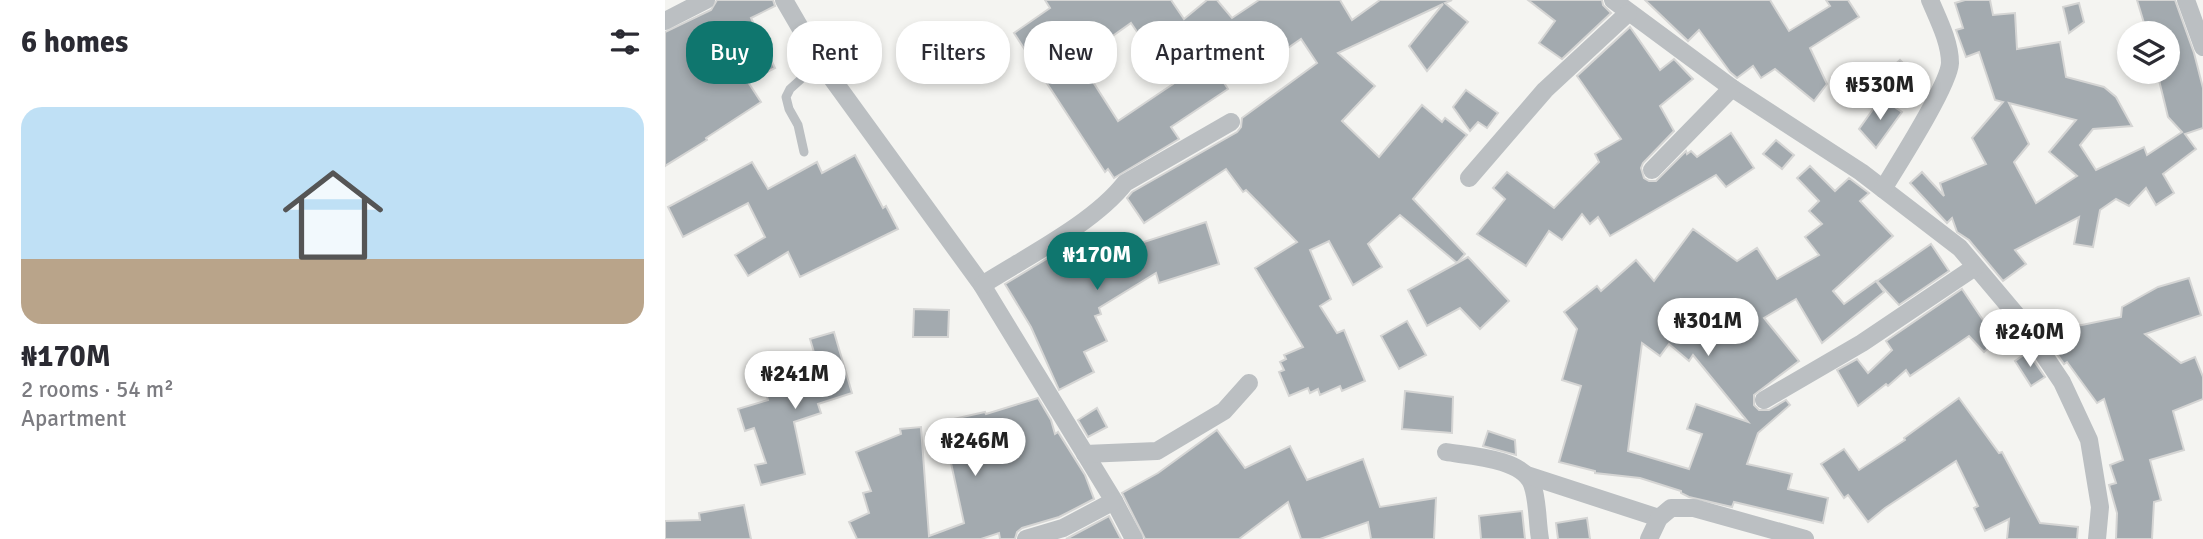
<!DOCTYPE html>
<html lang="en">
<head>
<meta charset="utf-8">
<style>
	body { margin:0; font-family:Signika,sans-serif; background:#f7f7f7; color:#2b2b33; height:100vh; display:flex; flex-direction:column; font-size:26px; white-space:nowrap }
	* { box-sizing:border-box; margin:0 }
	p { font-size:23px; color:#7c7c81 }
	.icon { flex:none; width:38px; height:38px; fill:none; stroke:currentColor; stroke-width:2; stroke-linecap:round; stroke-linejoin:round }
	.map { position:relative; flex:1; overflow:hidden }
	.sheet { display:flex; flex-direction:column; background:#fff; width:665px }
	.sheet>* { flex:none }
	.hud { position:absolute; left:21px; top:21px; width:665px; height:63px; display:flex; gap:14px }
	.fabs { position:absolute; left:1452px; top:21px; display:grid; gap:14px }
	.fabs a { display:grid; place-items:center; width:63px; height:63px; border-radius:50%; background:#fff; box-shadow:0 4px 10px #0003; font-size:35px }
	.price { position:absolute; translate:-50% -60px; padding:0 16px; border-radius:24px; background:#fff; color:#222; font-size:23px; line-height:46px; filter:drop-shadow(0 2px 4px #0008) }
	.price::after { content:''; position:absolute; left:50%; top:42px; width:21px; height:16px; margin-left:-10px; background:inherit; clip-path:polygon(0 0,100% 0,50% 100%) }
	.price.selected { background:#0f766e; color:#fff }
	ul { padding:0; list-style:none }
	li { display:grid; align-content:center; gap:14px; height:371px; padding:0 21px }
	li+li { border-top:2px solid #e1e1e2 }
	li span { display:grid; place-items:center; height:217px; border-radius:21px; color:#555 }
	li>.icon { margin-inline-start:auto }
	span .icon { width:126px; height:126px; fill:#fffc; stroke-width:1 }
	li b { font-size:30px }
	h2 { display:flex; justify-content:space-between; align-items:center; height:84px; padding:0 21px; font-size:30px }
	.tag { padding:0 24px; border-radius:28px; background:#fff; box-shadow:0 4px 10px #0003; font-size:24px; line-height:63px }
	.tag.selected { background:#0f766e; color:#fff }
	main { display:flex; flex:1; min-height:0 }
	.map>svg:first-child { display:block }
	.building { fill:#a3aaaf; stroke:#d5d5d4; stroke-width:2; fill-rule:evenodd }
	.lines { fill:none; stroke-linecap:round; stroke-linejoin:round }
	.service { stroke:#bbbfc2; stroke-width:9 }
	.minor { stroke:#bbbfc2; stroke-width:18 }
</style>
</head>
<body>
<main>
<section class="sheet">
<h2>6 homes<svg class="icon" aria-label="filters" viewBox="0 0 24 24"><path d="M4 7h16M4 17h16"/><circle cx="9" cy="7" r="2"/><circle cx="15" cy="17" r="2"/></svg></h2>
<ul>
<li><span style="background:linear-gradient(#bfe0f5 70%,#b9a48a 0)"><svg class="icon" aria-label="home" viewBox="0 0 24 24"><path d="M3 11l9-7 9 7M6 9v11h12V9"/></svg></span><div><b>₦170M</b><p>2 rooms · 54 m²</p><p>Apartment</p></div></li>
</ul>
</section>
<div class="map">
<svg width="1538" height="539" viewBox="0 0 1538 539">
	<rect width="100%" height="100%" fill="#f4f4f1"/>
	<g class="building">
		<path d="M52,0H108L110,6L86,18L110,68L83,82L96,102L41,138L42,140L0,166V32L46,10Z"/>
		<path d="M380,0H506L519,19L542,0H552L567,18L594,0H675L687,20L715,0H787L780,3L803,22L762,71L744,46L778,4L673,53L710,86L677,121L714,157L757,105L777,122L780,118L802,135L748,199L800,254L792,263L735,215L703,244L717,267L688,285L664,241L645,250L666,299L655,306L672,333L679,330L700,381L677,391L675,386L655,395L653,389L645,393L643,388L624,396L614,372L619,370L615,362L621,359L619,355L638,347L590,268L632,242L581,190L578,192L561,169L479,223L462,198L467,192L572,132L576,127L577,118L652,63L636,39L607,59L601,50L556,78L563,89L506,127L514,139L449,178L443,169L440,172L349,33L385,8ZM466,23L508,84L453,121L414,60Z"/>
		<path d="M863,0H937L938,5L946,13L897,59L874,43L890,21Z"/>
		<path d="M980,0H1105L1124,31L1165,6L1161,0H1183L1194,17L1145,48L1162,84L1149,101L1110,69L1096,78L1088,66L1072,78L1065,72L1034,30L1023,41Z"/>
		<path d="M1300,0H1325L1328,15L1350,13L1352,49L1395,42L1401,77L1439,87L1451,97L1467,126L1428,129L1415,145L1431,170L1479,147L1482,155L1517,132L1503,117L1492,72H1503V33H1482L1472,0H1510L1529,53L1538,88V128L1520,134L1531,149L1498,174L1509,193L1491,205L1481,188L1464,206L1451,199L1435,210L1428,247L1409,244L1414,217L1350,250L1361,264L1338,281L1304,240L1292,232L1287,218L1282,223L1245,183L1257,172L1279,196L1275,183L1321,164L1307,138L1338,102L1330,100L1314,52L1301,57L1291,30L1298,28L1290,3ZM1344,103L1411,120L1384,152L1412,176L1371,203L1349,162L1364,144Z"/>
		<path d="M1414,3L1419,22L1404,33L1398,7Z"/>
		<path d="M965,27L995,70L1009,59L1028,79L995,106L1009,131L978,163L976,168L979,178L984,181H991L1021,151L1022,154L1026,151L1032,157L1066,133L1089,168L1061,187L1051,175L945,236L933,217L925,224L917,214L897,240L884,231L861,266L812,234L840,199L828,188L842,172L889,208L934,162L930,154L956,139L912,76Z"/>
		<path d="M1235,60L1251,76L1236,89L1221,73Z"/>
		<path d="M801,90L833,113L822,128L813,122L805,131L788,107Z"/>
		<path d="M1216,98L1237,112L1211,148L1194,129Z"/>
		<path d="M1111,140L1129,155L1117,169L1098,154Z"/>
		<path d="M190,155L218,208L221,206L233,229L135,277L123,252L83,276L70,255L100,237L83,203L18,237L3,207L87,162L103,189L152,162L157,173Z"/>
		<path d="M1145,166L1170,191L1184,178L1204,193L1195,201L1228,236L1168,291L1179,304L1211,281L1219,292L1157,343L1131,299L1099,318L1134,361L1089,395V405L1094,410H1104L1121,400L1125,405L1093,433L1082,464L1127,474L1123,489L1163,498L1158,523L1069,502L1067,507L1024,497L1016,493V491L975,478L930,473V471L894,462L916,386L897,380L912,329L899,312L932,286L936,291L971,260L989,281L1028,229L1072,261L1092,248L1112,279L1154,255L1140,237L1157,224L1144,211L1154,201L1132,178ZM977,343L995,356L1004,344L1024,361L1028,355L1083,422L1031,404L1022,429L1037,434L1024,469L963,451Z"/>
		<path d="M541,222L554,264L494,283L491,273L434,308L436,314L430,316L442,341L419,352L429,372L394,390L366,327L340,284L406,244L411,256L424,248L429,258Z"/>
		<path d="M1266,244L1284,271L1234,305L1212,281Z"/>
		<path d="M803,257L844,301L815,329L795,308L762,326L743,290Z"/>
		<path d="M1524,278L1536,315L1480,334L1516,363L1530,357L1538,377V399L1508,411L1519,450L1485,460L1496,500L1489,502L1487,539H1451L1452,513L1444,485L1451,483L1445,465L1458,460L1439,399L1432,403L1402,362L1399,364L1386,345L1412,326L1456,317L1457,307L1493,287Z"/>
		<path d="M1297,289L1322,326L1338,317L1346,326L1319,352L1304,336L1245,376L1241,370L1223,386L1221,384L1193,406L1172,370L1192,359L1203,373L1227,350L1221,341Z"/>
		<path d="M249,309L284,310L283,337H248Z"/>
		<path d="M742,321L761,355L734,369L716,336Z"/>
		<path d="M169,332L187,393L153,404L156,413L129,422L140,474L96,485L90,465L101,463L89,428L80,431L73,409L103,400L99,387L154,369L145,339Z"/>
		<path d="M1363,352L1380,377L1366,386L1350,361Z"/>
		<path d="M740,391L788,397L787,433L737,429Z"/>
		<path d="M373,398L386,420L390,434L393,432L420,475L429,499L394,517L357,528L352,532L350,539H335L334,533L316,539H192L184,522L204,513L198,493L206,491L191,452L236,434L235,429L256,427L264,536L299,523L278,426L285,425L284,420L320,412L321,414Z"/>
		<path d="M1294,398L1334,453L1337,452L1375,523L1413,527L1412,539H1342L1344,519L1320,531L1309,508L1313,506L1291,461L1220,508L1203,522L1183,495L1179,498L1156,464L1179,449L1194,470L1240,440L1239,438Z"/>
		<path d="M432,408L442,427L423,437L413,420Z"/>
		<path d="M552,430L580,468L625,446L642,480L698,459L715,507L771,498L769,539H706L703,522L655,539H636L623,502L574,539H480L457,493L493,473Z"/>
		<path d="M823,431L850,440L851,455L818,446Z"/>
		<path d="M79,505L86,539H0V521L35,520L34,513Z"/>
		<path d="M857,511L860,539H816L814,516Z"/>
		<path d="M444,516L456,539H401L403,538Z"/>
		<path d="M922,518L925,539H893L891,523Z"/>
	</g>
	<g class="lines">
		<path class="service" d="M139,152L133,125L124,109L121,97L125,89L155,62"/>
		<g class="minor">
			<path d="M119,0L155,62L317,285L449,501L469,539"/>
			<path d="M948,0L1067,88L1196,172L1295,248L1354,318L1397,382L1424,440L1435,507L1432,539"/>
			<path d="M1521,0L1538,47"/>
			<path d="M0,21L41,0"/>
			<path d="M987,170L1067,88"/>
			<path d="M804,178L880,90L963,13"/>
			<path d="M1218,189C1232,166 1284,85 1285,63C1285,42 1273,19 1265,0"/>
			<path d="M317,285C361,257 429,223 460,183L566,122"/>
			<path d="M1099,400L1197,343L1310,267"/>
			<path d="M781,452C804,456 857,458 867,484C873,500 872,522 875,539"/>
			<path d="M420,454L492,451L559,411L584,383"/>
			<path d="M862,475L994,518"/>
			<path d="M361,539L398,528L449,501"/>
			<path d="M984,539L994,518L1006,508H1029L1140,539"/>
		</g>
	</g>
</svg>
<div class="fabs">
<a><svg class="icon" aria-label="layers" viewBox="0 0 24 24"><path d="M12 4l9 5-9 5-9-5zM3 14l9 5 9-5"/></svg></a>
</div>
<b class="price" style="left:1215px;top:122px">₦530M</b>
<b class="price selected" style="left:432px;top:292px">₦170M</b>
<b class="price" style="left:1043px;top:358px">₦301M</b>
<b class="price" style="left:1365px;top:369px">₦240M</b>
<b class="price" style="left:130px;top:411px">₦241M</b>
<b class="price" style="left:310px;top:478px">₦246M</b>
<div class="hud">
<a class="tag selected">Buy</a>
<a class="tag">Rent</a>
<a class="tag">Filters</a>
<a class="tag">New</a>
<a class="tag">Apartment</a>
</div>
</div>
</main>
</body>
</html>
